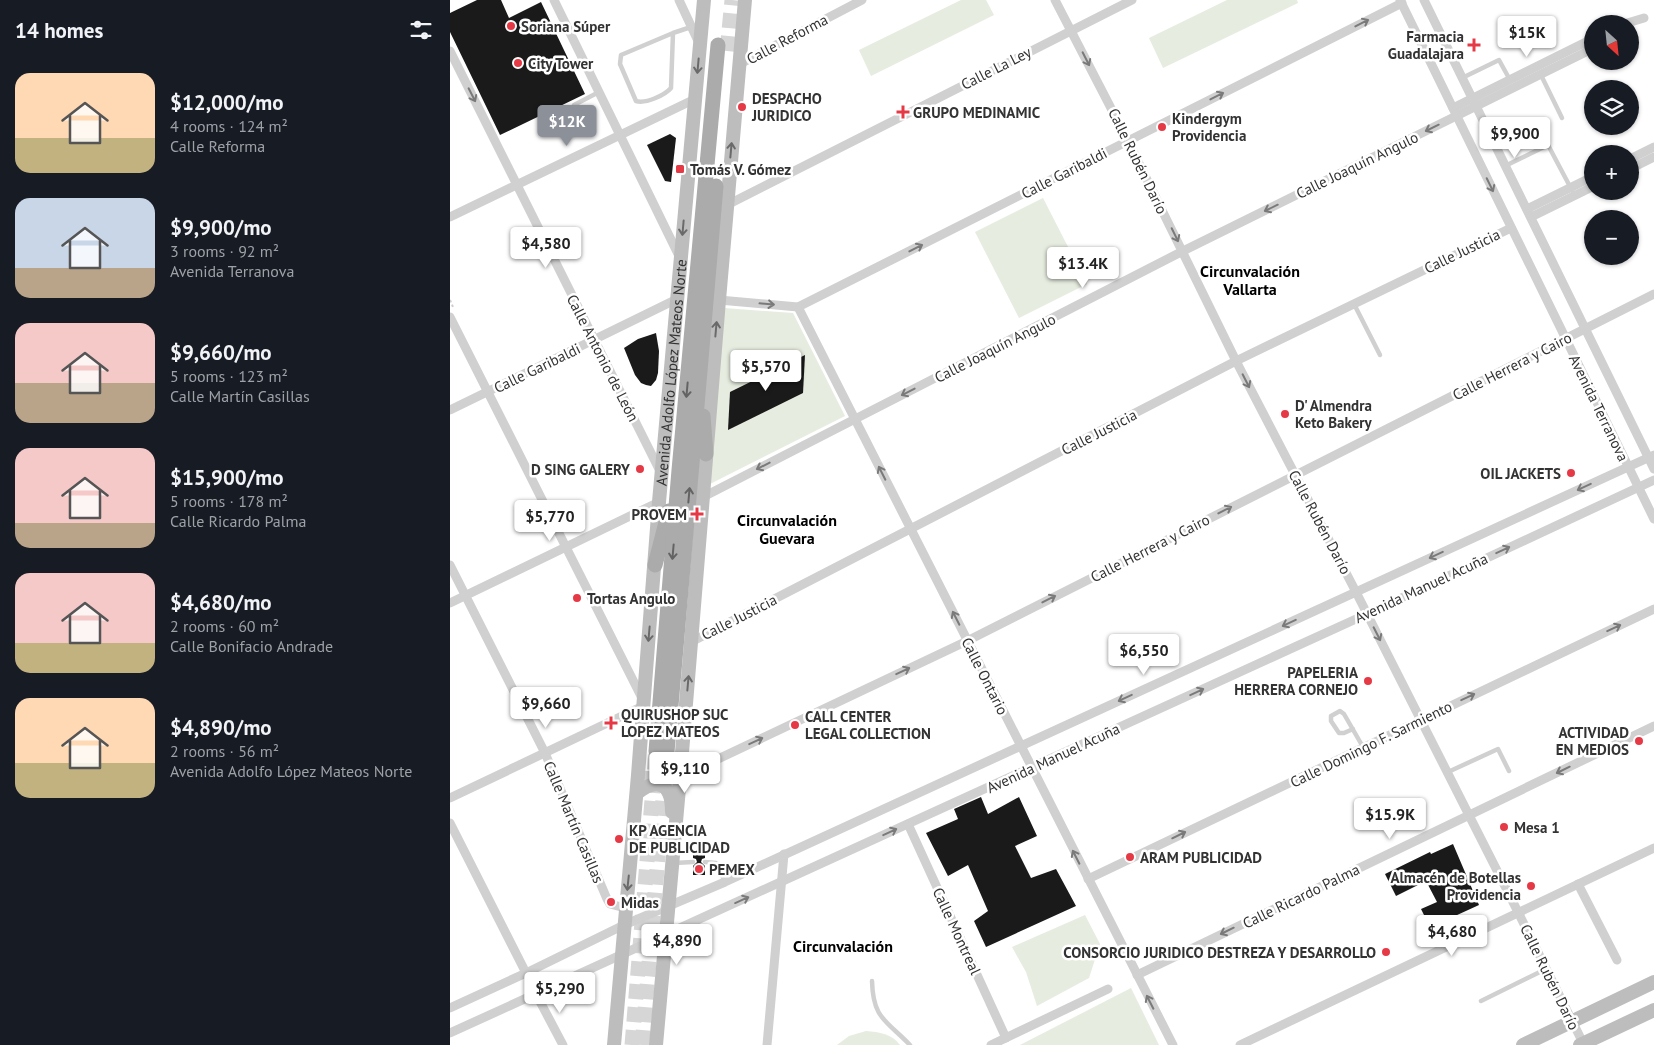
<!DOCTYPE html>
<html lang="en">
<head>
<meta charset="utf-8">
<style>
	body { margin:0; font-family:"PT Sans",sans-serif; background:#242831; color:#f1f3f6; height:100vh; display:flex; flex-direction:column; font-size:19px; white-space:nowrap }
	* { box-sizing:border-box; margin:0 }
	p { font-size:16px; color:#9ea1a6 }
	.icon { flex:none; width:28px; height:28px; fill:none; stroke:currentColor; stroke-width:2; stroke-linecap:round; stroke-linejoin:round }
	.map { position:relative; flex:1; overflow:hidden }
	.details { display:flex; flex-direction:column; background:#171b24; width:450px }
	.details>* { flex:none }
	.needle { width:32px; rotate:153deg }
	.fabs { position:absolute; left:1134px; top:15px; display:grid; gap:10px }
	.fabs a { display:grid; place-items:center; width:55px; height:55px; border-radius:50%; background:#171b24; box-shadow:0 1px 4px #0004; font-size:25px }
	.price { position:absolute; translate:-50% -42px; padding:0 11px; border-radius:5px; background:#fff; color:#222; font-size:16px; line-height:32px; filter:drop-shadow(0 1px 2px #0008) }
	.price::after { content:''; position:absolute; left:50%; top:30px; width:15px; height:11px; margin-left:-8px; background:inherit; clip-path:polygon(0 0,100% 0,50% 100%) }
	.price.on { background:#8c9099; color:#fff }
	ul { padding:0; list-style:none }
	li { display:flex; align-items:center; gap:15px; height:125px; padding:0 15px }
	li span { display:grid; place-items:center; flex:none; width:140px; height:100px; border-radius:15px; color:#555 }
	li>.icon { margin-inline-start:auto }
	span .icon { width:60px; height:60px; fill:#fffc; stroke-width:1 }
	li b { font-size:21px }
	h2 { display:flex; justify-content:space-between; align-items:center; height:60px; padding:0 15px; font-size:21px }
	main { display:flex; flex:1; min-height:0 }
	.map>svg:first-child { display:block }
	.green { fill:#e6ecdf }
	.building { fill:#1a1a1a }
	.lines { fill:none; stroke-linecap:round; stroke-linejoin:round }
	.primary-tunnel { stroke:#d6d6d6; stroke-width:15; stroke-dasharray:15 8; stroke-linecap:butt }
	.path { stroke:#cdcdcd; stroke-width:2; stroke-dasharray:2.5 2.5; stroke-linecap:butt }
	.lane { stroke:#d0d0d0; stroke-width:4.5 }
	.street { stroke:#d0d0d0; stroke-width:9 }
	.secondary { stroke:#bdbdbd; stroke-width:14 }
	.primary { stroke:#ababab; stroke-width:15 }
	.oneway { stroke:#7a7a7a }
	.oneway2 { stroke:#6a6a6a }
	.oneway3 { stroke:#636363 }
	.poi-dot { fill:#e63946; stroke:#fff; stroke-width:2 }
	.labels { text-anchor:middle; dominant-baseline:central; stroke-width:5; stroke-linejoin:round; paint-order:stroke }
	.poi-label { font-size:15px; font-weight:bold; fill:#333; stroke:#fff; text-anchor:start }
	.street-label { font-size:15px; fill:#333; stroke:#fff }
	.neighbourhood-label { font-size:16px; font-weight:bold; fill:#000; stroke:#fff }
</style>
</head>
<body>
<main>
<section class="details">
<h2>14 homes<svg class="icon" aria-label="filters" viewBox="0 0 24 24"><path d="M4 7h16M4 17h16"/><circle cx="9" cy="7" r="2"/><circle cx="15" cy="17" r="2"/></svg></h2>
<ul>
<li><span style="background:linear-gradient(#ffd9b3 65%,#c2b280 0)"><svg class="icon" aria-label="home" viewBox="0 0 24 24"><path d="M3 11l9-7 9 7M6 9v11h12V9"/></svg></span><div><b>$12,000/mo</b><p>4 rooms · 124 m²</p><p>Calle Reforma</p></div></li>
<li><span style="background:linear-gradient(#c9d6e8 70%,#b9a48a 0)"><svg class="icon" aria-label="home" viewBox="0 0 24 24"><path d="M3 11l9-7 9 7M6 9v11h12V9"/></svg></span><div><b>$9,900/mo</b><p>3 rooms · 92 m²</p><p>Avenida Terranova</p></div></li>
<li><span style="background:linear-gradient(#f6c9c9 60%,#b9a48a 0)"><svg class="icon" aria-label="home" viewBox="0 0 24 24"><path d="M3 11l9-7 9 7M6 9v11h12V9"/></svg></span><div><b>$9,660/mo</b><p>5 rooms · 123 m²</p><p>Calle Martín Casillas</p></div></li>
<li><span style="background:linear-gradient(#f6c9c9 75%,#b9a48a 0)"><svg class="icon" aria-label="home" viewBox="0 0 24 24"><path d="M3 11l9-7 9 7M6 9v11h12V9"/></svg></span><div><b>$15,900/mo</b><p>5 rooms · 178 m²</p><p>Calle Ricardo Palma</p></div></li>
<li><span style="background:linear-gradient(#f6c9c9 70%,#c2b280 0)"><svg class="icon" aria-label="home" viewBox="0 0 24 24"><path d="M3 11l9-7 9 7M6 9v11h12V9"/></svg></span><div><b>$4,680/mo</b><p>2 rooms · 60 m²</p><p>Calle Bonifacio Andrade</p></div></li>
<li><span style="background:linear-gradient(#ffd9b3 65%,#c2b280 0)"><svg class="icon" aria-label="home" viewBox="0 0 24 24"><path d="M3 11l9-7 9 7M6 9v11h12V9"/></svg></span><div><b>$4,890/mo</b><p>2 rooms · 56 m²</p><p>Avenida Adolfo López Mateos Norte</p></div></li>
</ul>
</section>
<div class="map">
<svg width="1204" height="1045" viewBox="0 0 1204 1045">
	<rect width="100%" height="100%" fill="#fff"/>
	<g class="green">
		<path d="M511,0H536L544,15L421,76L409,50Z"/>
		<path d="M777,0H847L848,3L713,68L699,38Z"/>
		<path d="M593,198L637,284L569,318L525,232Z"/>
		<path d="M274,308L343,313L395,416L260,484Z"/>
		<path d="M635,915L650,944L639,978L587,1006L576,972L562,947Z"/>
		<path d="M681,988L709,1045H570Z"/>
		<path d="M416,1031C429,1032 442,1034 450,1045H387L399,1036Z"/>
	</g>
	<g class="building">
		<path d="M27,0H51L59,18L91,2L135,94L50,135L0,32V13Z"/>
		<path d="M220,134L226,138L221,182L215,181L197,145Z"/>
		<path d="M206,333L209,351L208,373L206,380L201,386L196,385L191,383L185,375L174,348L188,339Z"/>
		<path d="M355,355L353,393L278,430L280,392Z"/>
		<path d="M531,797L538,814L569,797L587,836L565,846L581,878L606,869L626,906L536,947L524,921L538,911L518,865L498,876L476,833L508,819L504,809Z"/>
		<path d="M1003,844L1029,905L994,921L998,928L984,935L971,909L987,902L976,881L946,896L935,874L980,852L981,854Z"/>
		<path d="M243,853L255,854V858L252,859L251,862L255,866V875H243V866L247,862L246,859L243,858Z"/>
	</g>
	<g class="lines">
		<g class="primary-tunnel">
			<path d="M277,51L282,0"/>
			<path d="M182,1045L206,751"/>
			<path d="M192,1045L217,752"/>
		</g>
		<path class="path" d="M0,300L3,307"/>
		<g class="lane">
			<path d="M223,33L221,88C215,95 196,104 186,101L170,64L171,55L223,33L241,27"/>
			<path d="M1091,75L1112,118"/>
			<path d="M1012,78L1049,60L1060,80"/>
			<path d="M124,105L149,92"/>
			<path d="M1055,166L1098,145L1125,196"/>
			<path d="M904,304L930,355"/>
			<path d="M903,729L894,733H889L881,721V716L890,711L894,714L913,747"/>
			<path d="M998,772L1048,749L1059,771"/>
			<path d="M255,862L266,863L275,882"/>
			<path d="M224,863L243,862"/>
			<path d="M422,981C423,1019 436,1020 460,1045"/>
			<path d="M1031,1001L1096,969"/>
		</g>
		<g class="street">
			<path d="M104,0L230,258"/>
			<path d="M229,0L249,43"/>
			<path d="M605,0L678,141L786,361L906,592L1068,912L1134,1045"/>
			<path d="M950,0L1204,519"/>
			<path d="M974,0L1204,469"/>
			<path d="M1174,24L1194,18"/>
			<path d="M0,51L210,471"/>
			<path d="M288,65L412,0"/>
			<path d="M1003,108L1142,39"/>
			<path d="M1180,159L1204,147"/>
			<path d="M1180,169L1204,157"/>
			<path d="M277,205L682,0"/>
			<path d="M1077,209L1142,177"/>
			<path d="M0,217L245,99"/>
			<path d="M1081,217L1142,187"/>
			<path d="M269,300L348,307L952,3"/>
			<path d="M348,307L723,1045"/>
			<path d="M0,317L193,700"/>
			<path d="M0,410L227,299"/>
			<path d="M253,497L733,251L1142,49"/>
			<path d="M0,565L95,753L157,899L160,904L175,908"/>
			<path d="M0,603L209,502"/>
			<path d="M241,642L786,361L1061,228"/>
			<path d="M188,775L230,777L517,641L1204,294"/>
			<path d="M0,798L193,706"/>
			<path d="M0,823L76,973"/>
			<path d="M458,824L556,1038"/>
			<path d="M638,879L1204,609"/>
			<path d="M1128,884L1167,960"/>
			<path d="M687,975L1204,726"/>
			<path d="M86,994L113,1045"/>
			<path d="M0,1008L76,973L174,925L275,882L1204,455"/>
			<path d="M0,1033L917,614L1204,480"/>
			<path d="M317,1045L334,854"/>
			<path d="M541,1045L658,989"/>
			<path d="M790,1045L1204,848"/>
		</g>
		<g class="secondary">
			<path d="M187,793C209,776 222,785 222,812"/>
			<path id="s1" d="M164,1045L188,775L209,502L254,0"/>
			<path d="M206,1045L230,777L269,300L295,0"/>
			<path d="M1073,1045L1204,982"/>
			<path d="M1130,1045L1204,1010"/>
		</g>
		<g class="primary">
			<path d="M253,416L256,454"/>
			<path d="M205,565L219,511"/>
			<path d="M206,751L229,470L268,45"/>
			<path d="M217,752L266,186"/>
		</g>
	</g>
	<defs><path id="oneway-shaft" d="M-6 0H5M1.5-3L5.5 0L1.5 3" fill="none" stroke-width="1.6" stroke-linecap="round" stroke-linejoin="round" transform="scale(1.25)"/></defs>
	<g class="oneway">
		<use href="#oneway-shaft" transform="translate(912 23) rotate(-27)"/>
		<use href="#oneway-shaft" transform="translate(636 59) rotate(63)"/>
		<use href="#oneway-shaft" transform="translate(22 95) rotate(63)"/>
		<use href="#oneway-shaft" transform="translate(767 96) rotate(-27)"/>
		<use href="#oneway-shaft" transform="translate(982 128) rotate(154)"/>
		<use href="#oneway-shaft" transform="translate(1040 185) rotate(64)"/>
		<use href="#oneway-shaft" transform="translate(821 208) rotate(154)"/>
		<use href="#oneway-shaft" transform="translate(725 235) rotate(64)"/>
		<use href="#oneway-shaft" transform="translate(466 248) rotate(-27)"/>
		<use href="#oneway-shaft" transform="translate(317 304) rotate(5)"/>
		<use href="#oneway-shaft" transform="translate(796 381) rotate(63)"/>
		<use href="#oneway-shaft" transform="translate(458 392) rotate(153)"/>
		<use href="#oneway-shaft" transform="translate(313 466) rotate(153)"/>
		<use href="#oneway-shaft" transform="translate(432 473) rotate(-117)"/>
		<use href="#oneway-shaft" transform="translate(1134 487) rotate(155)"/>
		<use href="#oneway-shaft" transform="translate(775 510) rotate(-27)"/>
		<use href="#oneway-shaft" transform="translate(1053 550) rotate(-25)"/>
		<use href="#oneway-shaft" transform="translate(986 555) rotate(155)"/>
		<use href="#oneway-shaft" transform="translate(599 599) rotate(-27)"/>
		<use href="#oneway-shaft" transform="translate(506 618) rotate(-117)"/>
		<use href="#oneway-shaft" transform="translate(839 623) rotate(155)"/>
		<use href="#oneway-shaft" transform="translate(1164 628) rotate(-25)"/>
		<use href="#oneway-shaft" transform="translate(927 634) rotate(63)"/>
		<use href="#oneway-shaft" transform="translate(453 671) rotate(-25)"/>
		<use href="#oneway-shaft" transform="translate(747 692) rotate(-25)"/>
		<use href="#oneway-shaft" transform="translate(1018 697) rotate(-25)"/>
		<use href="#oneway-shaft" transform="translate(675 698) rotate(155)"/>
		<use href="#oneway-shaft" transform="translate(306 741) rotate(-25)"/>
		<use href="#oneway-shaft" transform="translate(1113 770) rotate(154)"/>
		<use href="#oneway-shaft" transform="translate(440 832) rotate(-25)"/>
		<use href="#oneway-shaft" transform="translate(729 835) rotate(-26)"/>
		<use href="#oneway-shaft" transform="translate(626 857) rotate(-117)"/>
		<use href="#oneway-shaft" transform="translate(292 900) rotate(-24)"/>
		<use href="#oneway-shaft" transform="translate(777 931) rotate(154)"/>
		<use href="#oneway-shaft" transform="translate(700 1002) rotate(-117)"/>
	</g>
	<g class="oneway2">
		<use href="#oneway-shaft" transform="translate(248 66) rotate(95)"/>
		<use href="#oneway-shaft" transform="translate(281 150) rotate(-85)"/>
		<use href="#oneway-shaft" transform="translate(233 228) rotate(95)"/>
		<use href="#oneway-shaft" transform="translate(266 329) rotate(-85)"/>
		<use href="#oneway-shaft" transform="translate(199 634) rotate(95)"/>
		<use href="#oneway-shaft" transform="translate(238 683) rotate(-85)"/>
		<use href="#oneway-shaft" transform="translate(178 883) rotate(96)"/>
	</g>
	<g class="oneway3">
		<use href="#oneway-shaft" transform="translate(237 390) rotate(95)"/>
		<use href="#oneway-shaft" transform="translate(239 495) rotate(-85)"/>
		<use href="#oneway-shaft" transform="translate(223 552) rotate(95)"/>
	</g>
	<g class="poi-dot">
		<circle cx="61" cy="26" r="5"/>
		<path d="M1021.5 37.5h5v5h5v5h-5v5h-5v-5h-5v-5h5z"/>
		<circle cx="68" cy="63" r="5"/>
		<circle cx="292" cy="107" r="5"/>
		<path d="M450.5 104.5h5v5h5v5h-5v5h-5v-5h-5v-5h5z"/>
		<circle cx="712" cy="127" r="5"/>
		<rect x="225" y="164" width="10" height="10" rx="2.5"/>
		<circle cx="835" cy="414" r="5"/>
		<circle cx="190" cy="469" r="5"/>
		<circle cx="1121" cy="473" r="5"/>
		<path d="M244.5 506.5h5v5h5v5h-5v5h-5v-5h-5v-5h5z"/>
		<circle cx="127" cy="598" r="5"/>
		<circle cx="918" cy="681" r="5"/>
		<path d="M158.5 715.5h5v5h5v5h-5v5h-5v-5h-5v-5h5z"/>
		<circle cx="345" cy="725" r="5"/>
		<circle cx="1189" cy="741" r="5"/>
		<circle cx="1054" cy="827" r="5"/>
		<circle cx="169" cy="839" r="5"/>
		<circle cx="680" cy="857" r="5"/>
		<circle cx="249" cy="869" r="5"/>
		<circle cx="1081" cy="886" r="5"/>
		<circle cx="161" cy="902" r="5"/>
		<circle cx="936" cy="952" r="5"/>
	</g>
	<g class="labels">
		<g class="poi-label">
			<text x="71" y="26">Soriana Súper</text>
			<text x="1014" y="36" text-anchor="end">Farmacia<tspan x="1014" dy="17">Guadalajara</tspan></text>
			<text x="78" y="63">City Tower</text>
			<text x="302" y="98">DESPACHO<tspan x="302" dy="17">JURIDICO</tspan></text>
			<text x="463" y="112">GRUPO MEDINAMIC</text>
			<text x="722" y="118">Kindergym<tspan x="722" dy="17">Providencia</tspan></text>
			<text x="240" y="169">Tomás V. Gómez</text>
			<text x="845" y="405">D' Almendra<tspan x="845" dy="17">Keto Bakery</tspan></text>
			<text x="180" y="469" text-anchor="end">D SING GALERY</text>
			<text x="1111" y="473" text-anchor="end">OIL JACKETS</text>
			<text x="237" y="514" text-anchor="end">PROVEM</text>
			<text x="137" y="598">Tortas Angulo</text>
			<text x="908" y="672" text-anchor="end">PAPELERIA<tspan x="908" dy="17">HERRERA CORNEJO</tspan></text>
			<text x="171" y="714">QUIRUSHOP SUC<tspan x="171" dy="17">LOPEZ MATEOS</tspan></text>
			<text x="355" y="716">CALL CENTER<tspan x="355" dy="17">LEGAL COLLECTION</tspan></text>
			<text x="1179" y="732" text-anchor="end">ACTIVIDAD<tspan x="1179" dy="17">EN MEDIOS</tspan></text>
			<text x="1064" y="827">Mesa 1</text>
			<text x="179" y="830">KP AGENCIA<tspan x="179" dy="17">DE PUBLICIDAD</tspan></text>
			<text x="690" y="857">ARAM PUBLICIDAD</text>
			<text x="259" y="869">PEMEX</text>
			<text x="1071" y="877" text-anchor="end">Almacén de Botellas<tspan x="1071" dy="17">Providencia</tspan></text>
			<text x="171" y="902">Midas</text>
			<text x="926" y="952" text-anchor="end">CONSORCIO JURIDICO DESTREZA Y DESARROLLO</text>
		</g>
		<g class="street-label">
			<text transform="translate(337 39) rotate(-28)">Calle Reforma</text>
			<text transform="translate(546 68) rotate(-27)">Calle La Ley</text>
			<text transform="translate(688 161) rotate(64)">Calle Rubén Darío</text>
			<text transform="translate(907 165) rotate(-26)">Calle Joaquín Angulo</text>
			<text transform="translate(614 173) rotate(-27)">Calle Garibaldi</text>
			<text transform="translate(1012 251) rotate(-26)">Calle Justicia</text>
			<text transform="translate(545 348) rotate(-27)">Calle Joaquín Angulo</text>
			<text transform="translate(153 358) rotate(63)">Calle Antonio de León</text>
			<text transform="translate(1062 366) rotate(-27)">Calle Herrera y Cairo</text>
			<text transform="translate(87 368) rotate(-26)">Calle Garibaldi</text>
			<text stroke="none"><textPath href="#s1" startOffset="675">Avenida Adolfo López Mateos Norte</textPath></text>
			<text transform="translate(1149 408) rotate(64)">Avenida Terranova</text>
			<text transform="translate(649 432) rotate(-27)">Calle Justicia</text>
			<text transform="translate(870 522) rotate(62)">Calle Rubén Darío</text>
			<text transform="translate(700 548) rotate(-27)">Calle Herrera y Cairo</text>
			<text transform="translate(971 588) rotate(-25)">Avenida Manuel Acuña</text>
			<text transform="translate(289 617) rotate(-27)">Calle Justicia</text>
			<text transform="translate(535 676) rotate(63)">Calle Ontario</text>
			<text transform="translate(921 744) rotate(-26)">Calle Domingo F. Sarmiento</text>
			<text transform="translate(603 758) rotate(-25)">Avenida Manuel Acuña</text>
			<text transform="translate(124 822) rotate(67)">Calle Martín Casillas</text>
			<text transform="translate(851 896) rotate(-26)">Calle Ricardo Palma</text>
			<text transform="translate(507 931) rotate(65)">Calle Montreal</text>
			<text transform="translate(1100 977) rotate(64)">Calle Rubén Darío</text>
		</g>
		<g class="neighbourhood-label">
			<text x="800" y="271">Circunvalación<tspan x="800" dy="18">Vallarta</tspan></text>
			<text x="337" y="520">Circunvalación<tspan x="337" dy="18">Guevara</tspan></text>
			<text x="393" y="946">Circunvalación</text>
		</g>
	</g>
</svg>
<div class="fabs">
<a><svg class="needle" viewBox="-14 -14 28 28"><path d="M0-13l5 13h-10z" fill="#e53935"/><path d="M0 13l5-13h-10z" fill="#9ea1a6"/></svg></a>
<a><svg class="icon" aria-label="layers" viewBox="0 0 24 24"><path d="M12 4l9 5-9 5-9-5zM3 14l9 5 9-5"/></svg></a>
<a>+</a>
<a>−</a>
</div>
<b class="price" style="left:1077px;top:58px">$15K</b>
<b class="price on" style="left:117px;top:147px">$12K</b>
<b class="price" style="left:1065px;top:159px">$9,900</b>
<b class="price" style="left:96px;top:269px">$4,580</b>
<b class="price" style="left:633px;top:289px">$13.4K</b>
<b class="price" style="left:316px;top:392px">$5,570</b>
<b class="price" style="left:100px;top:542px">$5,770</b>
<b class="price" style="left:694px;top:676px">$6,550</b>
<b class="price" style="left:96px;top:729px">$9,660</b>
<b class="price" style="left:235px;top:794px">$9,110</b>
<b class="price" style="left:940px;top:840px">$15.9K</b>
<b class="price" style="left:1002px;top:957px">$4,680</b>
<b class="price" style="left:227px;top:966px">$4,890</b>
<b class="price" style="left:110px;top:1014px">$5,290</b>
</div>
</main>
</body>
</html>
